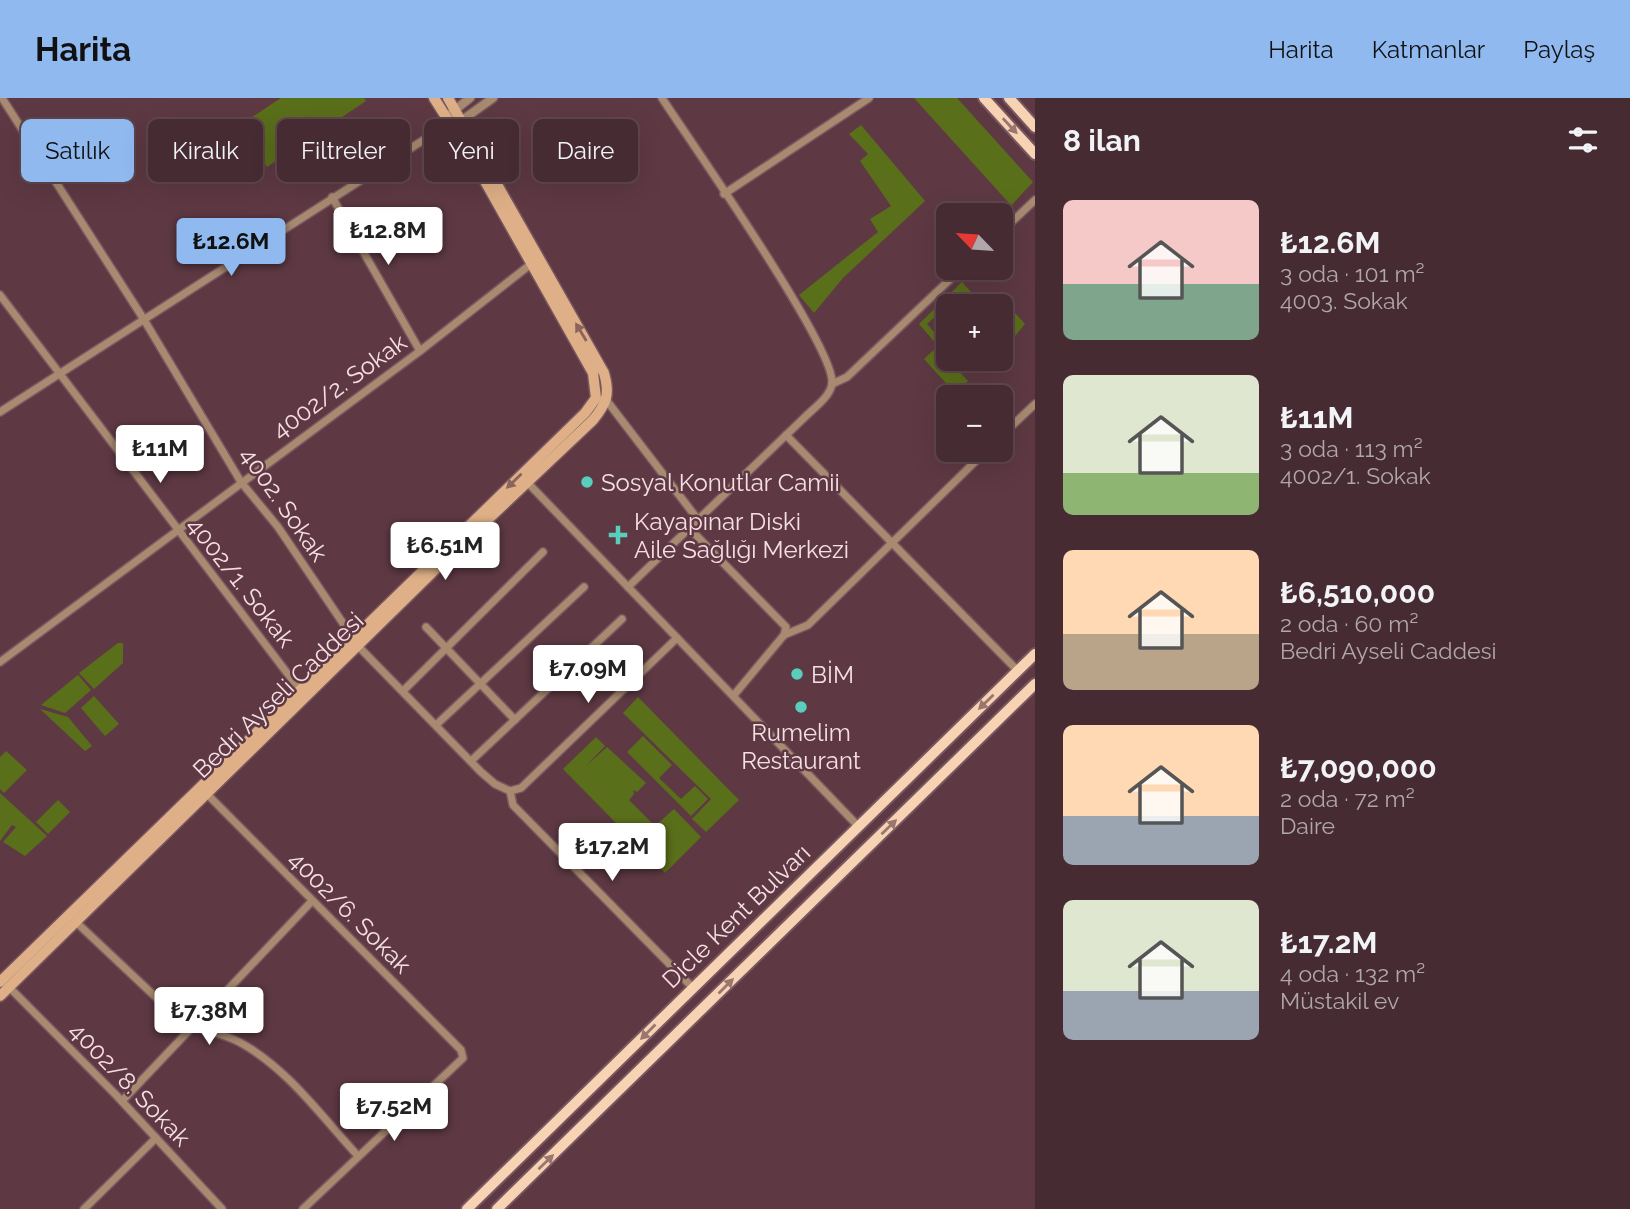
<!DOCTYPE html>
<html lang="tr">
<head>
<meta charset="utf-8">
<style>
	body { margin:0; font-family:Raleway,sans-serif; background:#50373e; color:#f1f3f6; height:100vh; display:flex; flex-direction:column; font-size:26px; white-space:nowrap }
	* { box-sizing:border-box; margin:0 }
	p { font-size:23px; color:#b0a7ac }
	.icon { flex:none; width:38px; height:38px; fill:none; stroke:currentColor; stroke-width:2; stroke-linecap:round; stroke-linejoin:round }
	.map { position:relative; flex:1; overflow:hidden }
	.side { display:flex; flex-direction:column; background:#462b32; width:595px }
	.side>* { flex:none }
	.banner { position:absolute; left:21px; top:21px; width:665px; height:63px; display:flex; gap:14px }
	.needle { width:46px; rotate:295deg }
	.tools { position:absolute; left:936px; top:105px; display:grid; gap:14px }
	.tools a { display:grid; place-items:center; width:77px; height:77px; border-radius:10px; background:#462b32; box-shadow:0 7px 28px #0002,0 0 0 2px #5e474d; font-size:35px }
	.price { position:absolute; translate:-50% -60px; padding:0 16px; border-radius:7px; background:#fff; color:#222; font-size:23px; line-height:46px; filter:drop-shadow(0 2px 4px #0008) }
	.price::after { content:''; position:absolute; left:50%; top:42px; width:21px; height:16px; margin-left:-10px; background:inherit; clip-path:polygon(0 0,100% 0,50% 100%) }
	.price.selected { background:#90b9f0; color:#111 }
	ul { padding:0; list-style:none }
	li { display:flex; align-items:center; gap:21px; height:175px; padding:0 28px }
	li span { display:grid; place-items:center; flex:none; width:196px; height:140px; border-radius:10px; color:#555 }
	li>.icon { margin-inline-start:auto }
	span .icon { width:84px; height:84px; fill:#fffc; stroke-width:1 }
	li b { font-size:30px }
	h2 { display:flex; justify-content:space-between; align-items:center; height:84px; padding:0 28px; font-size:30px }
	.pill { padding:0 24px; border-radius:10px; background:#462b32; box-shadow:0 7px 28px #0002,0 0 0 2px #5e474d; font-size:24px; line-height:63px }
	.pill.selected { background:#90b9f0; color:#111 }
	header { display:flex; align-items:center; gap:42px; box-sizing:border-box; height:98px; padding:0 35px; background:#90b9f0; color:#111 }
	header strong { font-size:33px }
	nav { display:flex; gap:38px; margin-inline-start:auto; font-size:24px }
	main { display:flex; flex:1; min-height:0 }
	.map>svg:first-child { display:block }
	.green { fill:#5a6f1a }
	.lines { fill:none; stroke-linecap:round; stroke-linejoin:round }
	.minor-casing { stroke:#795760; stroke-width:10 }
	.tertiary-casing { stroke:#795760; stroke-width:11 }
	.secondary-casing { stroke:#795760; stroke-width:13 }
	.primary-casing { stroke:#795760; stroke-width:14 }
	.minor { stroke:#a88a70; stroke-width:7 }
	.tertiary { stroke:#a88a70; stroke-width:8 }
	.secondary { stroke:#dfb087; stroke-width:10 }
	.primary { stroke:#f7d2b3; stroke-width:10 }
	.oneway { fill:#9b7670 }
	.oneway2 { fill:#8b635b }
	.poi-dot { fill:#5acebd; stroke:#5e3943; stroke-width:2.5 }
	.labels { text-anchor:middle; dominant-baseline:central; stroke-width:5; stroke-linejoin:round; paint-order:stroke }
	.street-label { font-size:24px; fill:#f6dfe4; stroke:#5e3943 }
	.poi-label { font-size:24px; fill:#f6dfe4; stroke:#5e3943; text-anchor:start }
</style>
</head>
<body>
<header>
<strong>Harita</strong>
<nav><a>Harita</a><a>Katmanlar</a><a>Paylaş</a></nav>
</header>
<main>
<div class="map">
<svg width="1035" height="1111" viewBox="0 0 1035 1111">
	<rect width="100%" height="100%" fill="#5e3943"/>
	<g class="green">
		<path d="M281,0H364L366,3L267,69L240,27Z"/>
		<path d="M914,0H957L1033,84L1007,112L1008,104Z"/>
		<path d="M861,27L925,103L843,180L814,215L799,197L878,134L870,121L891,108L860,63L868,56L849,36Z"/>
		<path d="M962,184L982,206L957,208L952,203L927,226L941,242L937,247L919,226Z"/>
		<path d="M997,195L1025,226L1015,238L1001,222V208H988L985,205Z"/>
		<path d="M937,249L968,283L955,295L924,261Z"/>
		<path d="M118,545H123V565L94,591L79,575Z"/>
		<path d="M78,577L91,592L65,615L41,607Z"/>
		<path d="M94,598L119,626L105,638L81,610Z"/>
		<path d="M638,599L739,702L706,734L692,721L711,701L623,615Z"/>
		<path d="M40,611L68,619L92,648L85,653Z"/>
		<path d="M643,638L672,667L659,680L681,701L695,688L708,701L691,718L627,654Z"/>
		<path d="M596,639L605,648L586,668L607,649L646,685L637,694L633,692L634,696L629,702L655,728L674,711L701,739L665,775L563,671Z"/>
		<path d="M6,653L27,672L4,695L0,691V659Z"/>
		<path d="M0,695L47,738L25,758L3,744L16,729L12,727L0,743Z"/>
		<path d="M58,702L70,714L48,736L36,724Z"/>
	</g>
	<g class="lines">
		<g class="minor-casing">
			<g id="minor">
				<path d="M2,0L143,220L241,384L278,429L359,549L481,674L495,686L510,693"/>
				<path d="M724,96L869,0"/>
				<path d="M332,99L420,253"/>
				<path d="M1001,134L1035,102"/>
				<path d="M0,197L300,592"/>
				<path d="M832,286L847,279L962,170"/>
				<path d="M607,303L699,423"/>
				<path d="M0,314L450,25"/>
				<path d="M786,337L1018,573"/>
				<path d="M1001,338L1035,306"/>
				<path d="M527,384L858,728"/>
				<path d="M689,430L786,529L784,537L734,597"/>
				<path d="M628,489L806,318C815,309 831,298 832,285C835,249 690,43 662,0"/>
				<path d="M426,529L515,622"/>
				<path d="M784,537L808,527L987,352"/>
				<path d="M0,564L420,253L531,166"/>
				<path d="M403,593L543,454"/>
				<path d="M436,627L584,489"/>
				<path d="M471,663L622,521"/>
				<path d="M510,693L513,707L692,889"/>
				<path d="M510,693L521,690L677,540"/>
				<path d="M207,696L461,952L463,960L303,1111"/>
				<path d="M76,824L180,922C199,933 222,934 241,945C288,971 322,1019 358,1058"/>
				<path d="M9,889L116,997L222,1111"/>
				<path d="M122,1003L312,803"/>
				<path d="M84,1111L156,1040"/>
			</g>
		</g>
		<g class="tertiary-casing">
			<g id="tertiary">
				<path d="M446,19L470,0"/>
				<path d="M458,25L493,0"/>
			</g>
		</g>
		<g class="secondary-casing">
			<g id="secondary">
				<path d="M0,884L585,315L596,300L593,275L472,60L434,0"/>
				<path d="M0,898L443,464L593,322C607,305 610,296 604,275L448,0"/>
			</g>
		</g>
		<g class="primary-casing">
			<g id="primary">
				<path d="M984,0L1035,56"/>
				<path d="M1009,0L1035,29"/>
				<path d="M467,1111L1035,556"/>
				<path d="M497,1111L1035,586"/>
			</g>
		</g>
		<use href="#minor" class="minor"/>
		<use href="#tertiary" class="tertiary"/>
		<use href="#secondary" class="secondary"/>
		<use href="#primary" class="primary"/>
	</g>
	<defs><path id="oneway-solid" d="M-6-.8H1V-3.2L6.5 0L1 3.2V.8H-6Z" transform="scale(1.75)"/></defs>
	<g class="oneway">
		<use href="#oneway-solid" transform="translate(1010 28) rotate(47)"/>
		<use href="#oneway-solid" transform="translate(986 604) rotate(136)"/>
		<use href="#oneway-solid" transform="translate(889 729) rotate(-44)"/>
		<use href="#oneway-solid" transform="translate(726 888) rotate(-45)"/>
		<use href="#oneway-solid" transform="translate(648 934) rotate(135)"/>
		<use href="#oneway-solid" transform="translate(546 1064) rotate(-44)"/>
	</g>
	<g class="oneway2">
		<use href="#oneway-solid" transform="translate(581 234) rotate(-121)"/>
		<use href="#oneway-solid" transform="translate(514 383) rotate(136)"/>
	</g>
	<g class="poi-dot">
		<circle cx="587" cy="384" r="7"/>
		<path d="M614.5 426.5h7v7h7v7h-7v7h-7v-7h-7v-7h7z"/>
		<circle cx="797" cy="576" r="7"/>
		<circle cx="801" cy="609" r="7"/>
	</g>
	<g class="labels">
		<g class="street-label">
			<text transform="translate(339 288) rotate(-36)">4002/2. Sokak</text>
			<text transform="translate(284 406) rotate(55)">4002. Sokak</text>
			<text transform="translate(241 484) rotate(52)">4002/1. Sokak</text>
			<text transform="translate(278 597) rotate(-44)">Bedri Ayseli Caddesi</text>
			<text transform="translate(350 814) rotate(45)">4002/6. Sokak</text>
			<text transform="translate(736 818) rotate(-44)">Dicle Kent Bulvarı</text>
			<text transform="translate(130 986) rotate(46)">4002/8. Sokak</text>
		</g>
		<g class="poi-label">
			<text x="601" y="384">Sosyal Konutlar Camii</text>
			<text x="634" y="423">Kayapınar Diski<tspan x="634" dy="28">Aile Sağlığı Merkezi</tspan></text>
			<text x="811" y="576">BİM</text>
			<text x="801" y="634" text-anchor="middle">Rumelim<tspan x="801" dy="28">Restaurant</tspan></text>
		</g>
	</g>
</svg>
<div class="tools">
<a><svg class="needle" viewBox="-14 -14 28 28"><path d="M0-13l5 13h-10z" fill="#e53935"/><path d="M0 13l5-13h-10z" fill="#b0a7ac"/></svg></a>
<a>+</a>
<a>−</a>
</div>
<b class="price" style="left:388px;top:169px">₺12.8M</b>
<b class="price selected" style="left:231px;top:180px">₺12.6M</b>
<b class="price" style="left:160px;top:387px">₺11M</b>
<b class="price" style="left:445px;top:484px">₺6.51M</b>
<b class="price" style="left:588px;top:607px">₺7.09M</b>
<b class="price" style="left:612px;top:785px">₺17.2M</b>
<b class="price" style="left:209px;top:949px">₺7.38M</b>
<b class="price" style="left:394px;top:1045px">₺7.52M</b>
<div class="banner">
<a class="pill selected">Satılık</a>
<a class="pill">Kiralık</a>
<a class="pill">Filtreler</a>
<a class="pill">Yeni</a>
<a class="pill">Daire</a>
</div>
</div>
<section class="side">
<h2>8 ilan<svg class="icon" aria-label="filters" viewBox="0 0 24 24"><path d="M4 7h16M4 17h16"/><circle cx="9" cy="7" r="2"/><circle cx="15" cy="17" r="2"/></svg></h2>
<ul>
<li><span style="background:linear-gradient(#f6c9c9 60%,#7fa58c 0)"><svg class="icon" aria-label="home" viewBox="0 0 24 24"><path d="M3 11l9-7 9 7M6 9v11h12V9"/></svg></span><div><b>₺12.6M</b><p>3 oda · 101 m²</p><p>4003. Sokak</p></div></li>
<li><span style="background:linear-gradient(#dfe7d0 70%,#8fb573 0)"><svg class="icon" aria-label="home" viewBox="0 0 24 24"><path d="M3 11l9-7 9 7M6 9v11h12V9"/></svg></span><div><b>₺11M</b><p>3 oda · 113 m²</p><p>4002/1. Sokak</p></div></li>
<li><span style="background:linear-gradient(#ffd9b3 60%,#b9a48a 0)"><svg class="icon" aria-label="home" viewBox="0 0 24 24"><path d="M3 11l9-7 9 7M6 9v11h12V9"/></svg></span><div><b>₺6,510,000</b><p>2 oda · 60 m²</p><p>Bedri Ayseli Caddesi</p></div></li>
<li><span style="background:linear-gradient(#ffd9b3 65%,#9aa5b1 0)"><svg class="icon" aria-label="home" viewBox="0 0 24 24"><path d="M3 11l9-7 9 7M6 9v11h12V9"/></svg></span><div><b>₺7,090,000</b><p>2 oda · 72 m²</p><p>Daire</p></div></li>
<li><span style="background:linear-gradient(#dfe7d0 65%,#9aa5b1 0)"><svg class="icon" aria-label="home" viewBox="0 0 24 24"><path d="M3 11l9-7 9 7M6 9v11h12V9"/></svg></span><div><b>₺17.2M</b><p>4 oda · 132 m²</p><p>Müstakil ev</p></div></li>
</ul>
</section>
</main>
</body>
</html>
